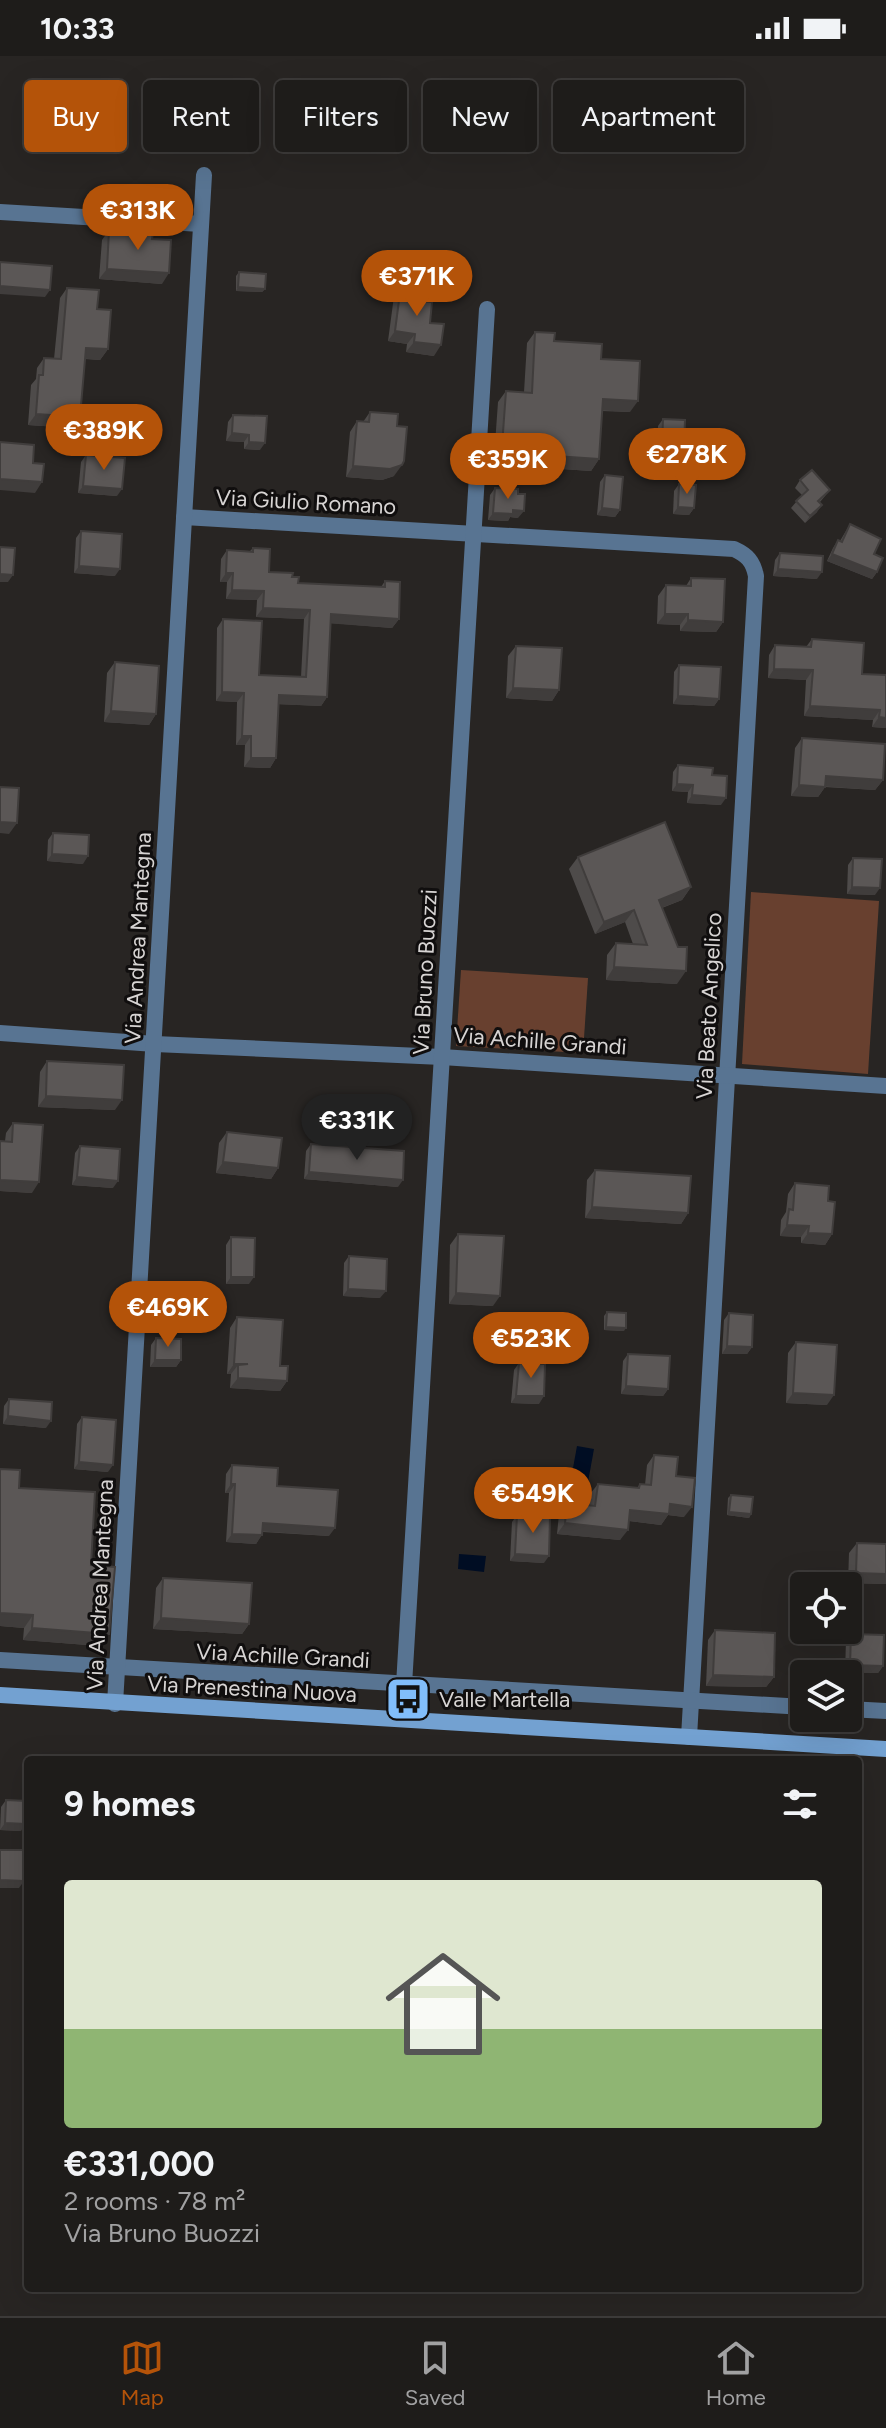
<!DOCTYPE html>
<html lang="en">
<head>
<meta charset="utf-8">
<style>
	body { margin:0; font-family:Figtree,sans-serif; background:#262523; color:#f1f3f6; height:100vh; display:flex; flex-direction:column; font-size:30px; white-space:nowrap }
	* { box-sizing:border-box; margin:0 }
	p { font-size:26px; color:#a1a1a2 }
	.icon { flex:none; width:44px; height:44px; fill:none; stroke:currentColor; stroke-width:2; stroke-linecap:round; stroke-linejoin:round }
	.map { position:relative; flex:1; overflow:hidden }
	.sheet { position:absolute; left:24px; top:1700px; width:838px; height:536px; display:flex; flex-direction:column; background:#1e1c1a; border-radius:8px; box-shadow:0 8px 32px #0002,0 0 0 2px #3c3a39 }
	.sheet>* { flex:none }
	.guide { position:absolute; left:24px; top:24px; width:838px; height:72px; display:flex; gap:16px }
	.buttons { position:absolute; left:790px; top:1516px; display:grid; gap:16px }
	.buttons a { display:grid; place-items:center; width:72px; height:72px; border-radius:8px; background:#1e1c1a; box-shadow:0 8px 32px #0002,0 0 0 2px #3c3a39; font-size:40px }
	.price { position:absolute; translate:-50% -68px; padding:0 18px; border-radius:28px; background:#b45309; color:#fff; font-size:26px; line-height:52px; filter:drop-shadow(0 2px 4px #0008) }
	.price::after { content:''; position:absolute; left:50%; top:48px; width:24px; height:18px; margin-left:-12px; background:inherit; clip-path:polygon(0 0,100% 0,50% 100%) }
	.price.current { background:#222; color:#fff }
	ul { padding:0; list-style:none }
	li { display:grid; align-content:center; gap:16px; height:424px; padding:0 40px }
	li span { display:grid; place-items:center; height:248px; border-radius:8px; color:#555 }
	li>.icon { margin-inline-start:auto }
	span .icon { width:144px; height:144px; fill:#fffc; stroke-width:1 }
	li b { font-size:34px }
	h2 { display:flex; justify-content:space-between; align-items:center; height:96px; padding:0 40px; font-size:34px }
	.chip { padding:0 28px; border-radius:8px; background:#1e1c1a; box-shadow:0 8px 32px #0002,0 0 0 2px #3c3a39; font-size:28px; line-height:72px }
	.chip.current { background:#b45309; color:#fff }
	.status { display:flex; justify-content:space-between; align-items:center; height:56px; padding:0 40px; background:#1e1c1a; direction:ltr }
	.status svg { height:22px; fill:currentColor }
	.menu { display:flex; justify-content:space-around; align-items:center; height:112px; border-top:2px solid #3c3a39; background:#1e1c1a; font-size:22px; color:#a1a1a2 }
	.menu a { display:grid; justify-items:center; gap:4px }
	.menu .current { color:#b45309 }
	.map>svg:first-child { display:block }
	.green { fill:#68402f }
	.water { fill:#000d23 }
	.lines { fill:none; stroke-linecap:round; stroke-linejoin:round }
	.minor { stroke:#587492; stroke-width:16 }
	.secondary { stroke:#73a1d1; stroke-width:16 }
	.wall { fill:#4e4b4a }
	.shaded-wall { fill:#403d3c }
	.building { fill:#5b5756; stroke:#403d3c; stroke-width:2 }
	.labels { text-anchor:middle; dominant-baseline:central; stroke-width:6; stroke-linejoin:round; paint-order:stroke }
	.street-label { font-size:22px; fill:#d7d4d3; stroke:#100e0e }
	.poi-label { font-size:22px; fill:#d7d4d3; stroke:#100e0e; text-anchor:start }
</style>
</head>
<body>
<div class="status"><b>10:33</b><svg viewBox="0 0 49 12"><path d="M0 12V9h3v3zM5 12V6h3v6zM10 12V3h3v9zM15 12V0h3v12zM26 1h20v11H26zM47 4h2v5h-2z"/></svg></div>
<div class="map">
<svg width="886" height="2260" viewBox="0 0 886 2260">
	<rect width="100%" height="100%" fill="#282523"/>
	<g class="green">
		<path d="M751,836L879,845L868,1018L742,1008Z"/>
		<path d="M461,914L588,922L583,997L456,990Z"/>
	</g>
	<g class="water">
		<path d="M577,1390L594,1393L588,1426L571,1423Z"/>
		<path d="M459,1498L486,1500L484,1516L458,1513Z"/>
	</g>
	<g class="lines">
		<g class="minor">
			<path d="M0,156L201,168"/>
			<path d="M184,461L734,493C747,499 753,505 756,520L689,1681"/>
			<path d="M0,977L155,988L442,1001L886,1030"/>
			<path d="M0,1604L804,1651"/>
			<path d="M404,1629L487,253"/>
			<path d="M115,1648L204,119"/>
			<path d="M848,1653L886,1655"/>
		</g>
		<path class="secondary" d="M0,1639L886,1693"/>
	</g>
	<g class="wall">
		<path d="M109,174L152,183L162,228L99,223L102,184Z"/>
		<path d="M239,216L265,233L262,236L236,235V220Z"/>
		<path d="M401,229L419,245L430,267L434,300L406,296L407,288L388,285L394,240Z"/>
		<path d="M67,232L97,253L108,293L100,304L85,303L73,372L28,369L31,329L36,323L37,312L44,302L54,303L60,242Z"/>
		<path d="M535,276L601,303L630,356L602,355L599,403L591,415L518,410V404L494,402L498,346L506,335L524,336L527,287Z"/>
		<path d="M370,356L394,420L382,424L346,421L350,376L357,365L363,366Z"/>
		<path d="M233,359L260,394L244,393V386L226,385L228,366Z"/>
		<path d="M663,363L683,416L678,423L656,422L658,370Z"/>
		<path d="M86,399L117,440L78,437L81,406Z"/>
		<path d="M605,419L620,454L615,461L597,459L600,426Z"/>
		<path d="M800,424L830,434L820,446L817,456L805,467L791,452L802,439L795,432Z"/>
		<path d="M679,428L694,452L689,459L673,458L674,435Z"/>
		<path d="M495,432L518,462L510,461L508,465L488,464L490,439Z"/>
		<path d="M850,468L877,516L872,523L827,505L833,492L838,484L840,485Z"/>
		<path d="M81,475L115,520L74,517L76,482Z"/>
		<path d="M253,492L269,516L292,521L298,527L381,531L385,525L399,563L392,572L331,567L327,641L321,650L278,648L276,702L270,712L244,711L245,689H236L237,646L216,645L217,572L223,563L259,619L301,621L304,563L256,561L257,544L226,543L227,526H220L221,503L227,494L250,495Z"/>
		<path d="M780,497L817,523L773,520L775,504Z"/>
		<path d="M691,522L723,566L716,576L680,575V569L657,568L658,540L666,529L686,530Z"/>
		<path d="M812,583L862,618L886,619V672L872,671L873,664L804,660L806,624L768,622L769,599L775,589L806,591Z"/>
		<path d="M516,590L559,634L552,645L506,642L508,600Z"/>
		<path d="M115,606L156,658L149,669L104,666L107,617Z"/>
		<path d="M679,609L719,643L714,650L673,648L674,616Z"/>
		<path d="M802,682L883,724L875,734L825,731L818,741L791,740L795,692Z"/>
		<path d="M678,709L712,719L721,749L687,747L688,736L672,735L673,716Z"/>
		<path d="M53,777L83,808L47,805L48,784Z"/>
		<path d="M578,801L691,831L682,844L662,852L677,928L606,924L607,899L616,887L633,888L625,866L595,878L569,813Z"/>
		<path d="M853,802L875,839L847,838L848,809Z"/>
		<path d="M47,1005L115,1054L38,1051L40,1016Z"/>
		<path d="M13,1067L32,1137L0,1135V1085H5L6,1077Z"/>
		<path d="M227,1076L278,1112L271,1123L216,1117L219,1087Z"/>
		<path d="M311,1088L398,1131L304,1123L306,1095Z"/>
		<path d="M80,1090L113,1132L72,1129L75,1097Z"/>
		<path d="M595,1114L688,1157L681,1168L585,1162L587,1124Z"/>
		<path d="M795,1127L828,1145L832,1178L825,1189L801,1187V1181L780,1180L781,1164L786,1156L788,1138Z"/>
		<path d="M458,1178L493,1250L449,1248L450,1189Z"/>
		<path d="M231,1181L249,1228H226V1189Z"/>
		<path d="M349,1200L380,1242L343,1240L344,1207Z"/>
		<path d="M607,1256L624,1275L604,1274V1260Z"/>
		<path d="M729,1257L752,1291L747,1298H722L724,1264Z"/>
		<path d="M538,1258L564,1306L531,1304L533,1266Z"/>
		<path d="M237,1261L280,1310L287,1325L280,1335L230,1332L231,1318H227L230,1272Z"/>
		<path d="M156,1282L181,1304L176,1311H150L151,1289Z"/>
		<path d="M796,1286L827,1349L786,1347L788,1297Z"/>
		<path d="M628,1298L668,1333L663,1340L621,1338L623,1305Z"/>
		<path d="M519,1307L539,1348L511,1347L514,1314Z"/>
		<path d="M9,1343L46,1372L3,1368L4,1350Z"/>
		<path d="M82,1361L108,1416L74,1413L77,1368Z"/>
		<path d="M654,1399L676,1420L684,1461L668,1459L661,1469L629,1465L620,1484L557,1478L559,1458L567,1447L589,1450L590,1438L598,1428L637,1432L640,1428L645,1429L647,1409Z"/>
		<path d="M232,1409L277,1430L329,1480L263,1476L256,1488L226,1486L229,1437H225L226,1418Z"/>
		<path d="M0,1413L91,1509L100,1590L23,1584L24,1572L0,1570Z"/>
		<path d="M731,1439L751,1458L749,1462L727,1459L728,1442Z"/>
		<path d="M517,1459L544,1507L510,1505L512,1466Z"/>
		<path d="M857,1487L886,1488V1528L848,1527L849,1497Z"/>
		<path d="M163,1522L249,1568L242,1578L153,1573L156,1532Z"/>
		<path d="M715,1574L774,1621L766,1631L706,1630L708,1584Z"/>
		<path d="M851,1578L883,1610L878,1617L845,1616L846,1585Z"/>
		<path d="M6,1744L21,1775L0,1774L1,1751Z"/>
	</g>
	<g class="shaded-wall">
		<path d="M107,213L169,217L162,228L99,223Z"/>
		<path d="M0,230L50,234L45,241L0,238Z"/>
		<path d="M238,231L265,233L262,236L236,235Z"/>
		<path d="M395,275L415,278L407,288L388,285Z"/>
		<path d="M414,286L441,289L434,300L406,296Z"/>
		<path d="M86,292L108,293L100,304L78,302Z"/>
		<path d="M603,343L638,345L630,356L595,354Z"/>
		<path d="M36,358L80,361L73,372L28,369Z"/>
		<path d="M232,377L249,379L244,386L226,385Z"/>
		<path d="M249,386L265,387L260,394L244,393Z"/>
		<path d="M502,390L526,392L518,404L494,402Z"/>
		<path d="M526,398L599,403L591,415L518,410Z"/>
		<path d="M402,409L394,420L382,424L346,421L353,410Z"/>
		<path d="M661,415L683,416L678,423L656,422Z"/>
		<path d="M0,423L42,426L35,437L0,434Z"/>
		<path d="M83,430L122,433L117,440L78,437Z"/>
		<path d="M822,449L817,456L805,467L810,460Z"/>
		<path d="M678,451L694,452L689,459L673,458Z"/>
		<path d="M602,452L620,454L615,461L597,459Z"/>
		<path d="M513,454L524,455L518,462L510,461L508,465L488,464L493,457Z"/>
		<path d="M832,498L877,516L872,523L827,505Z"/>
		<path d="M79,510L120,513L115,520L74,517Z"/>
		<path d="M778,513L822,516L817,523L773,520Z"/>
		<path d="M226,517H233L227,526H220Z"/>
		<path d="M0,518L13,519L8,526H0Z"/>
		<path d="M232,534L264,535L257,544L226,543Z"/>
		<path d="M263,552L310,554L304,563L256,561Z"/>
		<path d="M331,558L399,563L392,572L325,567Z"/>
		<path d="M665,558H688L680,569L657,568Z"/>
		<path d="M688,564L723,566L716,576L680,575Z"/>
		<path d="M774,613L813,614L806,624L768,622Z"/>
		<path d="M513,632L559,634L552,645L506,642Z"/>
		<path d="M222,636L244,637L237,646L216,645Z"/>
		<path d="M279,639L327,641L321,650L272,648Z"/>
		<path d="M678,640L719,643L714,650L673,648Z"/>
		<path d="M810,650L880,654L873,664L804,660Z"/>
		<path d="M111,655L156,658L149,669L104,666Z"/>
		<path d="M879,661L886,662V672L872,671Z"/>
		<path d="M242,680H251L245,689H236Z"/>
		<path d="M251,702H276L270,712L244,711Z"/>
		<path d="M826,720L883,724L875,734L818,730Z"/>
		<path d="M677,728L693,729L688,736L672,735Z"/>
		<path d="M799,729L825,731L818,741L791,740Z"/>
		<path d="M692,739L726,742L721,749L687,747Z"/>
		<path d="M0,766L17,767L9,778L0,777Z"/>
		<path d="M52,798L88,800L83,808L47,805Z"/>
		<path d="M691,831L682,844L650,856L659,844Z"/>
		<path d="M852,831L880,832L875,839L847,838Z"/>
		<path d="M634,854L625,866L595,878L604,866Z"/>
		<path d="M614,911L686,915L677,928L606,924Z"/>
		<path d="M46,1040L122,1044L115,1054L38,1051Z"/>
		<path d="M223,1106L278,1112L271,1123L216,1117Z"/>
		<path d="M309,1116L403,1124L398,1131L304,1123Z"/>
		<path d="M77,1121L118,1125L113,1132L72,1129Z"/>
		<path d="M0,1124L39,1126L32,1137L0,1135Z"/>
		<path d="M592,1151L688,1157L681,1168L585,1162Z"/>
		<path d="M787,1169L809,1170L801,1181L780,1180Z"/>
		<path d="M808,1177L832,1178L825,1189L801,1187Z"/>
		<path d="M231,1221H254L249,1228H226Z"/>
		<path d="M348,1233L386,1235L380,1242L343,1240Z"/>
		<path d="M456,1237L500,1240L493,1250L449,1248Z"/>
		<path d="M606,1271L626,1272L624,1275L604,1274Z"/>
		<path d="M727,1290L752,1291L747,1298H722Z"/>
		<path d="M536,1297L569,1299L564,1306L531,1304Z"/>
		<path d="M155,1304H181L176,1311H150Z"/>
		<path d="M234,1308H248L238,1309L231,1318H227Z"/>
		<path d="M238,1322L287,1325L280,1335L230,1332Z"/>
		<path d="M626,1330L668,1333L663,1340L621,1338Z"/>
		<path d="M793,1337L834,1339L827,1349L786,1347Z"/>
		<path d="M516,1340H544L539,1348L511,1347Z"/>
		<path d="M8,1360L51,1365L46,1372L3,1368Z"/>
		<path d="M79,1406L113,1409L108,1416L74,1413Z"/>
		<path d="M231,1428H235L229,1437H225Z"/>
		<path d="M670,1448L692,1451L684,1461L668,1459L661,1469L622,1464L630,1454Z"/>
		<path d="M729,1456L751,1458L749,1462L727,1459Z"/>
		<path d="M263,1467L335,1472L329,1480L257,1475Z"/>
		<path d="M565,1467L628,1474L620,1484L557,1478Z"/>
		<path d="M232,1478L262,1479L256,1488L226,1486Z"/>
		<path d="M515,1498L549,1500L544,1507L510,1505Z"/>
		<path d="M856,1517L886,1518V1528L848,1527Z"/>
		<path d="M0,1557L33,1559L24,1572L0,1570Z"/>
		<path d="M161,1562L249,1568L242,1578L153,1573Z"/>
		<path d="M32,1572L109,1578L100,1590L23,1584Z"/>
		<path d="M850,1609L883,1610L878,1617L845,1616Z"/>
		<path d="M713,1619L774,1621L766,1631L706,1630Z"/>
		<path d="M5,1767L26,1768L21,1775L0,1774Z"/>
		<path d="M0,1824L24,1825L19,1832H0Z"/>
	</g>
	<g class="building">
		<path d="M109,174L153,177L152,183L171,184L169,217L107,213Z"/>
		<path d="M0,206L52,210L50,234L0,230Z"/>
		<path d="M239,216L266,218L265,233L238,231Z"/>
		<path d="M401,229L420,232L419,245L432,246L430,267L444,268L441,289L414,286L415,278L395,275Z"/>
		<path d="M67,232L99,234L97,253L111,254L108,293L86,292L80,361L36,358L39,319H43L44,302L61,303Z"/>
		<path d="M535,276L555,277L554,285L602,288L601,303L640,305L638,345L603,343L599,403L526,398V392L502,390L506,335L532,337Z"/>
		<path d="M370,356L398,358L397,370L407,371L404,405L402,409L390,413L353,410L357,365L369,366Z"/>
		<path d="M233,359L267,360L265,387L249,386V379L232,377Z"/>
		<path d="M663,363L685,364L683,416L661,415Z"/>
		<path d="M0,386L34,389L33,407L44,408L42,426L0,423Z"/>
		<path d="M86,399L125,402L122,433L83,430Z"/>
		<path d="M812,414L830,434L818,445L822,449L810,460L796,445L808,434L800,424Z"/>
		<path d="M605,419L623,421L620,454L602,452Z"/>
		<path d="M679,428L696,429L694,452L678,451Z"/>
		<path d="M495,432L518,433V438H525L524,455L513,454V458L493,457Z"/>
		<path d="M850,468L881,483L874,498L883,502L877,516L832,498L838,484L842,486Z"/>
		<path d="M81,475L122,478L120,513L79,510Z"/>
		<path d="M0,491L15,492L13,519L0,518Z"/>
		<path d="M253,492L270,493L269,516L293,517L292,521H299L298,527L385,531V525L400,526L399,563L331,558L327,641L279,639L276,702H251V680H242L244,637L222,636L223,563L262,565L259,619L306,621L310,554L263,552L264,535L232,534L233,517H226L227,494L253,496Z"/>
		<path d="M780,497L823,500L822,516L778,513Z"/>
		<path d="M691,522L725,523L723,566L688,564V558H665L666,529L691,530Z"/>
		<path d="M812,583L864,587L862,618L886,619V662L879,661L880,654L810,650L813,614L774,613L775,589L811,591Z"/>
		<path d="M516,590L562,592L559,634L513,632Z"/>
		<path d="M115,606L159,610L156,658L111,655Z"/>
		<path d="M679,609L721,611L719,643L678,640Z"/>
		<path d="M802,682L885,688L883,724L826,720L825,731L799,729Z"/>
		<path d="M678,709L713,712L712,719L727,720L726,742L692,739L693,729L677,728Z"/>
		<path d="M0,731L19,732L17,767L0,766Z"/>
		<path d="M665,766L691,831L659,844L678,891H687L686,915L614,911L616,887L647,889L634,854L604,866L578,801Z"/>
		<path d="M53,777L89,779L88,800L52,798Z"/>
		<path d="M853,802L882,803L880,832L852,831Z"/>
		<path d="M47,1005L124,1009L122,1044L46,1040Z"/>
		<path d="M13,1067L43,1069L39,1126L0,1124V1085L12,1086Z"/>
		<path d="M227,1076L282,1082L278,1112L223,1106Z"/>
		<path d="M311,1088L404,1095L403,1124L309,1116Z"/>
		<path d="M80,1090L120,1093L118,1125L77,1121Z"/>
		<path d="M595,1114L691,1120L688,1157L592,1151Z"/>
		<path d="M795,1127L829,1130L828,1145L835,1146L832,1178L808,1177L809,1170L787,1169L789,1153L793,1154Z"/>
		<path d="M458,1178L504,1180L500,1240L456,1237Z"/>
		<path d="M231,1181L255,1182L254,1221H231Z"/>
		<path d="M349,1200L387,1203L386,1235L348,1233Z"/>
		<path d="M607,1256L626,1257V1272L606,1271Z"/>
		<path d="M729,1257L753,1259L752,1291L727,1290Z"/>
		<path d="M538,1258L572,1261L569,1299L536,1297Z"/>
		<path d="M237,1261L283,1264L280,1310H288L287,1325L238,1322V1309L248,1308H234Z"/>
		<path d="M156,1282L181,1283V1304H155Z"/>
		<path d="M796,1286L837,1289L834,1339L793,1337Z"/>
		<path d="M628,1298L670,1300L668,1333L626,1330Z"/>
		<path d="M519,1307L545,1308L544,1340H516Z"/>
		<path d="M9,1343L52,1346L51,1365L8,1360Z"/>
		<path d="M82,1361L116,1364L113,1409L79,1406Z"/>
		<path d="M654,1399L678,1401L676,1420L695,1422L692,1451L670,1448L669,1458L630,1454L628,1474L565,1467L567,1447L595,1450L598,1428L639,1432L640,1428L651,1429Z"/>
		<path d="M232,1409L278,1412L277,1430L338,1434L335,1472L263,1467L262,1479L232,1478L235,1428H231Z"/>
		<path d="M0,1413L20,1414L19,1432L95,1436L91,1509L115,1511L109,1578L32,1572L33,1559L0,1557Z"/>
		<path d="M731,1439L753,1441L751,1458L729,1456Z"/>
		<path d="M517,1459L550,1460L549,1500L515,1498Z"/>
		<path d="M857,1487L886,1488V1518L856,1517Z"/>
		<path d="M163,1522L252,1527L249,1568L161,1562Z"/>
		<path d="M715,1574L775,1577L774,1621L713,1619Z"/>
		<path d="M851,1578L884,1579L883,1610L850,1609Z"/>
		<path d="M6,1744L27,1745L26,1768L5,1767Z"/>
		<path d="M0,1794H25L24,1825L0,1824Z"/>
	</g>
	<defs>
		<g id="bus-square" transform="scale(2.3)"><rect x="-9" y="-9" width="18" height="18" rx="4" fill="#81bdfa" stroke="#100e0e"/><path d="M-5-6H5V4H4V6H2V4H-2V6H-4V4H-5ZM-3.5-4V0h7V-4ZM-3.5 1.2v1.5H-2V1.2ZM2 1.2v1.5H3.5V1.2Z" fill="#111"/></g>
	</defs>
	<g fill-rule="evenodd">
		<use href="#bus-square" x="408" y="1643"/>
	</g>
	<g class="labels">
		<g class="street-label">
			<text transform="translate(306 446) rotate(3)">Via Giulio Romano</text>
			<text transform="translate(138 882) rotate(-87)">Via Andrea Mantegna</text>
			<text transform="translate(425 916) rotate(-87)">Via Bruno Buozzi</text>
			<text transform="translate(709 950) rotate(-87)">Via Beato Angelico</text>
			<text transform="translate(540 985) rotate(4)">Via Achille Grandi</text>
			<text transform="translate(100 1529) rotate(-87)">Via Andrea Mantegna</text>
			<text transform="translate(283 1600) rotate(3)">Via Achille Grandi</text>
			<text transform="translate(252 1633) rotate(3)">Via Prenestina Nuova</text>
		</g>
		<g class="poi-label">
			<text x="439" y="1643">Valle Martella</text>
		</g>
	</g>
</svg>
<div class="buttons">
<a><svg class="icon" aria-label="locate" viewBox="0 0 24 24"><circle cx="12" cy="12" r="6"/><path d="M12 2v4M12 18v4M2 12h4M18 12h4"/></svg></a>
<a><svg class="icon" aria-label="layers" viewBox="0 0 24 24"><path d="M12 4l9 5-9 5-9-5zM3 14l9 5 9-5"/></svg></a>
</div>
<b class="price" style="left:138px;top:196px">€313K</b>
<b class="price" style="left:417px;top:262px">€371K</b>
<b class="price" style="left:104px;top:416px">€389K</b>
<b class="price" style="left:687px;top:440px">€278K</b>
<b class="price" style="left:508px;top:445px">€359K</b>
<b class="price current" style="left:357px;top:1106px">€331K</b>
<b class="price" style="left:168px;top:1293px">€469K</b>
<b class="price" style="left:531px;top:1324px">€523K</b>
<b class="price" style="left:533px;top:1479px">€549K</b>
<div class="guide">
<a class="chip current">Buy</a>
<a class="chip">Rent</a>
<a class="chip">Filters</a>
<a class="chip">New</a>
<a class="chip">Apartment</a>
</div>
<section class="sheet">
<h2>9 homes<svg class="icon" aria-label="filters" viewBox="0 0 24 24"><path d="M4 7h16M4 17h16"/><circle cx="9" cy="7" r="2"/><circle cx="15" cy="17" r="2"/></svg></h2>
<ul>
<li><span style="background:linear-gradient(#dfe7d0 60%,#8fb573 0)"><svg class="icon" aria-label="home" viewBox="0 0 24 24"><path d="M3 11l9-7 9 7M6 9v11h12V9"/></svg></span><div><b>€331,000</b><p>2 rooms · 78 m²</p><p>Via Bruno Buozzi</p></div></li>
</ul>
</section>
</div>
<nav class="menu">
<a class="current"><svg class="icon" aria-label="map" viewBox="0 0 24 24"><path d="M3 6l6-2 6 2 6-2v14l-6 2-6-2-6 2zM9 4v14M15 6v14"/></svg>Map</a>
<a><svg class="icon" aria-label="saved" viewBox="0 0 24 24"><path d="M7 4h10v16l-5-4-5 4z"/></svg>Saved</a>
<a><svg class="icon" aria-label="home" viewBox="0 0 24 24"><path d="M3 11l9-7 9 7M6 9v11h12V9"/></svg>Home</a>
</nav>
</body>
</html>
